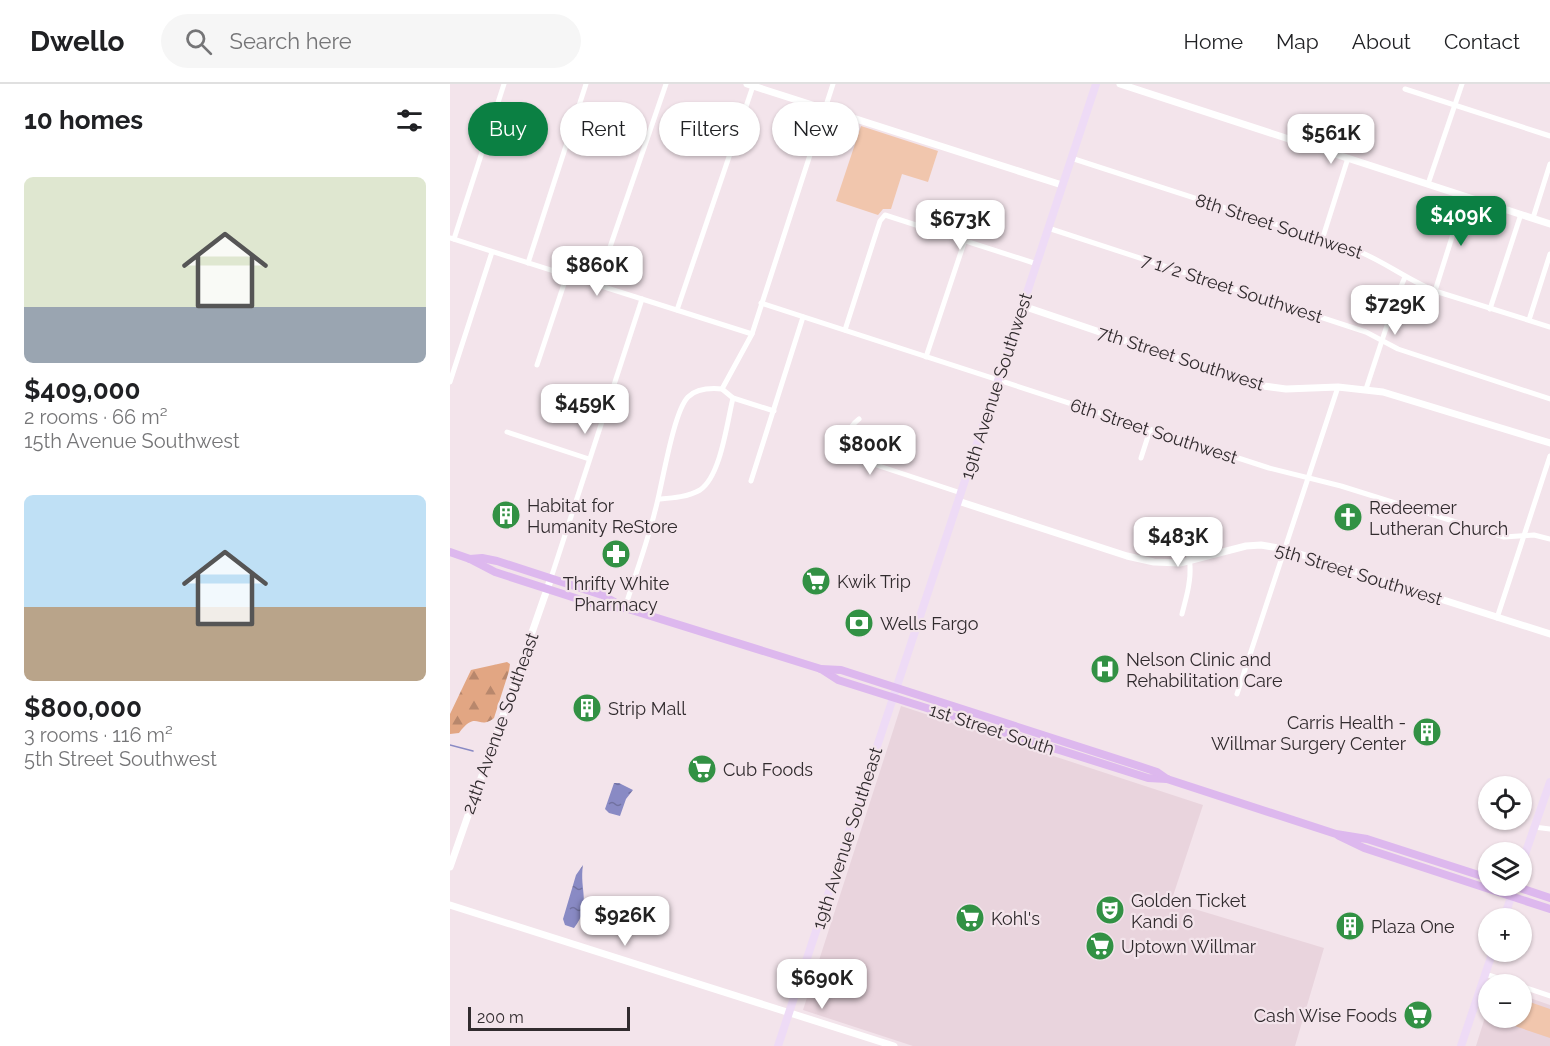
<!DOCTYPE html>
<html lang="en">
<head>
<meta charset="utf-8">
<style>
	body { margin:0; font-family:Raleway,sans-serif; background:#f6f6f6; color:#202124; height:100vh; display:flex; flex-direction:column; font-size:22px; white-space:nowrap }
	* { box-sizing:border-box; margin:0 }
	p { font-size:20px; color:#757577 }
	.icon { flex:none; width:33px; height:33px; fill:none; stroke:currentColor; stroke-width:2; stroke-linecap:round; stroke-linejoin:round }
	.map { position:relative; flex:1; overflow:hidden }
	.side { display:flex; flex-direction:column; background:#fff; width:450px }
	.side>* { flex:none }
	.hud { position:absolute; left:18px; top:18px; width:570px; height:54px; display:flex; gap:12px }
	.controls { position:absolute; left:1028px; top:692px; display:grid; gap:12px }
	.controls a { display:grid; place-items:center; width:54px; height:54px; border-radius:50%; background:#fff; box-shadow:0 2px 4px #0004; font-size:30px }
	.scale { position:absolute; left:18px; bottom:15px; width:162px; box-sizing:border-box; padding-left:6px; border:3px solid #312b2e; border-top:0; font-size:16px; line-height:21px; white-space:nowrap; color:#312b2e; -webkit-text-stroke:4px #f3e4eb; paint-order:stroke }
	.price { position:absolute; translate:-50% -51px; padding:0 14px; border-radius:12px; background:#fff; color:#222; font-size:20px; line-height:39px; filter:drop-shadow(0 2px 3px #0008) }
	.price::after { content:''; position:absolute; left:50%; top:36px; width:18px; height:14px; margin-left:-9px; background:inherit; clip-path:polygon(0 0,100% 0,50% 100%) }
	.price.selected { background:#0b8043; color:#fff }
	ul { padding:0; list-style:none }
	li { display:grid; align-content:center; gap:12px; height:318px; padding:0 24px }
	li span { display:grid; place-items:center; height:186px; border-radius:9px; color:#555 }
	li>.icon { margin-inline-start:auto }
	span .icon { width:108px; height:108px; fill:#fffc; stroke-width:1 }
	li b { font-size:26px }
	h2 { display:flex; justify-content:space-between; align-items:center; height:72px; padding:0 24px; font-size:26px }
	.pill { padding:0 21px; border-radius:27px; background:#fff; box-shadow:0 2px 4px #0004; font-size:21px; line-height:54px }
	.pill.selected { background:#0b8043; color:#fff }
	header { display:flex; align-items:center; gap:36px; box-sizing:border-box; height:84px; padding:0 30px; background:#fff; border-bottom:2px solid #e0e0e0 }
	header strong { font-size:28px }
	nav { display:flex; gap:33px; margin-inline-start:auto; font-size:21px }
	.search { width:420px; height:54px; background:#f6f6f6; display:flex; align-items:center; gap:15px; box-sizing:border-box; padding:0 21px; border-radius:33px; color:#757577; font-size:22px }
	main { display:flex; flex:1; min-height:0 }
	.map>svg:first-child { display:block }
	.built { fill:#e9d4dd }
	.green { fill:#f1c6ad }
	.forest { fill:url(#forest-firs) }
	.water { fill:url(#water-ripples) }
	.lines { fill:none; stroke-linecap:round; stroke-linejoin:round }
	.stream { stroke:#898ac4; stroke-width:1.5 }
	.minor { stroke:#fff; stroke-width:5 }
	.tertiary { stroke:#fff; stroke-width:7 }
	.secondary { stroke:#eedbf6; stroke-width:8 }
	.primary { stroke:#ddb8ee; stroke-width:8 }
	.labels { text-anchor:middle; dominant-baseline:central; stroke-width:4.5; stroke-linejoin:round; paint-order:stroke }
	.street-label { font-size:18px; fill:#312b2e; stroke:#f3e4eb }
	.poi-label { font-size:18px; fill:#312b2e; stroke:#f3e4eb; text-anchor:start }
</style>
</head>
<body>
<header>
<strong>Dwello</strong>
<div class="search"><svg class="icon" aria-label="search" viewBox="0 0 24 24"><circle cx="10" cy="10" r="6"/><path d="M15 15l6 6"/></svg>Search here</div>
<nav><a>Home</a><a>Map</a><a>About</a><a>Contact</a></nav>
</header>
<main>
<section class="side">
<h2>10 homes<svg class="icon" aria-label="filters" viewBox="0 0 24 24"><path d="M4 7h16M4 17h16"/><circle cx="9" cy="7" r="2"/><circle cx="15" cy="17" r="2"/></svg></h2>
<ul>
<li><span style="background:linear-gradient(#dfe7d0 70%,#9aa5b1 0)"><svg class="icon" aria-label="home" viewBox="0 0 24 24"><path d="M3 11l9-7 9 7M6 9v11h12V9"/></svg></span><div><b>$409,000</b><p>2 rooms · 66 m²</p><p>15th Avenue Southwest</p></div></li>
<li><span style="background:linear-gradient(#bfe0f5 60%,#b9a48a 0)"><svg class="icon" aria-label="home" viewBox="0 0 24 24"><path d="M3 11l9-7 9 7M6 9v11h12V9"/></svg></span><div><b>$800,000</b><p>3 rooms · 116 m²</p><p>5th Street Southwest</p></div></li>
</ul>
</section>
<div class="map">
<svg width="1100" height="962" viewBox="0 0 1100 962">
	<defs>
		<pattern id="forest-firs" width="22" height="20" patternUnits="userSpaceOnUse" patternTransform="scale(1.5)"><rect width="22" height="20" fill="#e2a683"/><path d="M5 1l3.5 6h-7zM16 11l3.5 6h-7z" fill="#b8876c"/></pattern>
		<pattern id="water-ripples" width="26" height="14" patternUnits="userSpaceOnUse" patternTransform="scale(1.5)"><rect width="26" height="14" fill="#898ac4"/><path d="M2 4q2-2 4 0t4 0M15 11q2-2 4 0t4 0" fill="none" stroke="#7171a0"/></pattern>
	</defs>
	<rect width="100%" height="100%" fill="#f3e4eb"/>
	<g class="built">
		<path d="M451,622L753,721L721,818L874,864L845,962H463L353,926Z"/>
		<path d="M1071,911L1100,921V962H1026L1038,924V933H1071Z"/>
	</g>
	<g class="green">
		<path d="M411,42L488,67L478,98L452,90L441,125H433L428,131L386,117Z"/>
		<path d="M1071,915L1100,925V954L1050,937L1051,933H1071Z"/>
	</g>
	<path class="forest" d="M57,578L60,580L59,587L44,634C28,647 27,625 9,649L0,650V630L21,586Z"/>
	<g class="water">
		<path d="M164,699H169L183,706L176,715L170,732L159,729L155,725Z"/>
		<path d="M133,781C129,806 142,821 124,844L115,841L113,835L126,791Z"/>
	</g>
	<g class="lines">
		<path class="stream" d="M0,661L23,667"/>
		<g class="minor">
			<path d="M955,5L1100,52"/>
			<path d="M621,74L908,167C935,178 958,196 985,207L1100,243"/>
			<path d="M978,100L1012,0"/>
			<path d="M1083,134L1100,80"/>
			<path d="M598,144L916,248L948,265L1100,315"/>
			<path d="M0,154L302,250"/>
			<path d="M4,155L54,0"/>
			<path d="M872,156L898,74"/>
			<path d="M78,179L136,0"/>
			<path d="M147,201L216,0"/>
			<path d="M985,207L1015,112"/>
			<path d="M311,219L819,384L891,402L1054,453L1084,451L1100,455"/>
			<path d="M1040,225L1071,130"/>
			<path d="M227,226L303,2"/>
			<path d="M1079,236L1100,170"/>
			<path d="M395,246L430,137L435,131L587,180"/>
			<path d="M476,273L515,156"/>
			<path d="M87,281L117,191"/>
			<path d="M0,298L42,168"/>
			<path d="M272,305L302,250L383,0"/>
			<path d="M916,305L946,214L955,193"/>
			<path d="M409,335C397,344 392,360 402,373L511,409"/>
			<path d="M57,348L139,375"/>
			<path d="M691,374L700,346"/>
			<path d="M301,397L353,233"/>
			<path d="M209,415C222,414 238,413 250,406C271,392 277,338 283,314"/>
			<path d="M101,494L192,215"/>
			<path d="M175,524C185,491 197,460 205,427C212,403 223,328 238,313C247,304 261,304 272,305L283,314L324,327"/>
			<path d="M732,530C736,514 741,498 740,482C739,468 734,460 737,444"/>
			<path d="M1047,534L1100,372"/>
			<path d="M787,610L888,303"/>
			<path d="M1084,743L1100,745"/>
			<path d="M1035,890L1066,900"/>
			<path d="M1071,902L1100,912"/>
		</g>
		<g class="tertiary">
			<path d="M297,0L612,101"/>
			<path d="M670,0L1100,140"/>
			<path d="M573,222L806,301L836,305L888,303L933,308L1100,359"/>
			<path d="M508,417L677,472L704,478L730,479L796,462L811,461L834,465L1100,550"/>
			<path d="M0,783L101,494"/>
			<path d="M0,821L444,962"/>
		</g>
		<g class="secondary">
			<path d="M1071,782L1100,698"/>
			<path d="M1054,834L1065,801"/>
			<path d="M328,962L646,0"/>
			<path d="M1011,962L1043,867"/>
		</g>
		<g class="primary">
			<path d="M0,468L20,475L45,488L150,522L175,524"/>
			<path d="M20,475L32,474L47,477L152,511L175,524L371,585L388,596L698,694L717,695"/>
			<path d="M371,585L391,586L689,682L707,688L717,695L886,750L917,755L1038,794"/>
			<path d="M889,752L914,764L1100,825"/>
			<path d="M1061,801L1100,814"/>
		</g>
	</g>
	<defs>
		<g id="building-disc" transform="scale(1.5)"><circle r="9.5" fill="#329144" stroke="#f3e4eb"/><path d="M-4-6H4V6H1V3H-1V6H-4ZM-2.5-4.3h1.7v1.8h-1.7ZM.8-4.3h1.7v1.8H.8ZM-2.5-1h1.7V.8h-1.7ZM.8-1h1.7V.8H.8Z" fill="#fff"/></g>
		<g id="church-disc" transform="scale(1.5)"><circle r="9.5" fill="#329144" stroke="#f3e4eb"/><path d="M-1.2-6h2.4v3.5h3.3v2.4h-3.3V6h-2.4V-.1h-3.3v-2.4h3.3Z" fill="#fff"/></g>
		<g id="pharmacy-disc" transform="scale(1.5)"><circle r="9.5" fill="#329144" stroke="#f3e4eb"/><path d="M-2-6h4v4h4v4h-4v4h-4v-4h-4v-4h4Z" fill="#fff"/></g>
		<g id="supermarket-disc" transform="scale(1.5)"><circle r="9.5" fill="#329144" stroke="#f3e4eb"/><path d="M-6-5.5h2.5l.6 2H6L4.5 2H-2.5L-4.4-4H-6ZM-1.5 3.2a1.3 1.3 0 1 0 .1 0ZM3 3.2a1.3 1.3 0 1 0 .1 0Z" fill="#fff"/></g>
		<g id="bank-disc" transform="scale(1.5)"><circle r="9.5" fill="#329144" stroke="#f3e4eb"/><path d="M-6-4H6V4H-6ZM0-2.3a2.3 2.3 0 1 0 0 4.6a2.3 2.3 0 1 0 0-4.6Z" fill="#fff"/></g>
		<g id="hospital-disc" transform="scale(1.5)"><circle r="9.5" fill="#329144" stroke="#f3e4eb"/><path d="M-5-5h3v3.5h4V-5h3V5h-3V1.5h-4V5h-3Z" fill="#fff"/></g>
		<g id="theatre-disc" transform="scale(1.5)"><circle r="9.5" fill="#329144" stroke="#f3e4eb"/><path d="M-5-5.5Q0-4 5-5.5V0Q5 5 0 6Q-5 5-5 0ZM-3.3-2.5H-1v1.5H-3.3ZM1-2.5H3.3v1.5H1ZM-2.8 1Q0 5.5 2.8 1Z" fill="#fff"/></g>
	</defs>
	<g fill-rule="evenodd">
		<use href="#building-disc" x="56" y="431"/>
		<use href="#church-disc" x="898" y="433"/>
		<use href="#pharmacy-disc" x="166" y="470"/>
		<use href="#supermarket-disc" x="366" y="497"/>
		<use href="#bank-disc" x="409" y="539"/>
		<use href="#hospital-disc" x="655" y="585"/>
		<use href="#building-disc" x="137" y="624"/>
		<use href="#building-disc" x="977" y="648"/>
		<use href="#supermarket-disc" x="252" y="685"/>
		<use href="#theatre-disc" x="660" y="826"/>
		<use href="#supermarket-disc" x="520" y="834"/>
		<use href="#building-disc" x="900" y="842"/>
		<use href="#supermarket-disc" x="650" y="862"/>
		<use href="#supermarket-disc" x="968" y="931"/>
	</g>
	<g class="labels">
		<g class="street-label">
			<text transform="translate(829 142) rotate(18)">8th Street Southwest</text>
			<text transform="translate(782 204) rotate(18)">7 1/2 Street Southwest</text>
			<text transform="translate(731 274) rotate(18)">7th Street Southwest</text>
			<text transform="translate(546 302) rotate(-72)">19th Avenue Southwest</text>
			<text transform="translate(704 347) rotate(18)">6th Street Southwest</text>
			<text transform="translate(909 490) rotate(17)">5th Street Southwest</text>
			<text transform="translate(50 639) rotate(-70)">24th Avenue Southeast</text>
			<text transform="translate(542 645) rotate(18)">1st Street South</text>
			<text transform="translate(397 754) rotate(-72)">19th Avenue Southeast</text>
		</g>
		<g class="poi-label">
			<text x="77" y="421">Habitat for<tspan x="77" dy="21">Humanity ReStore</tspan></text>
			<text x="919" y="423">Redeemer<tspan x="919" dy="21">Lutheran Church</tspan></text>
			<text x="387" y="497">Kwik Trip</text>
			<text x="166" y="499" text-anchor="middle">Thrifty White<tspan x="166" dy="21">Pharmacy</tspan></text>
			<text x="430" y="539">Wells Fargo</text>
			<text x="676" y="575">Nelson Clinic and<tspan x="676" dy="21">Rehabilitation Care</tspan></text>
			<text x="158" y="624">Strip Mall</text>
			<text x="956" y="638" text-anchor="end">Carris Health -<tspan x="956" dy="21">Willmar Surgery Center</tspan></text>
			<text x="273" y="685">Cub Foods</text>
			<text x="681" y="816">Golden Ticket<tspan x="681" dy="21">Kandi 6</tspan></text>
			<text x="541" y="834">Kohl's</text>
			<text x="921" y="842">Plaza One</text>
			<text x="671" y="862">Uptown Willmar</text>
			<text x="947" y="931" text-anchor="end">Cash Wise Foods</text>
		</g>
	</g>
</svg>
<div class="controls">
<a><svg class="icon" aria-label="locate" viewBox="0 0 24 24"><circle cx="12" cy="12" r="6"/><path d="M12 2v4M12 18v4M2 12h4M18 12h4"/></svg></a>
<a><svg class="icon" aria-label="layers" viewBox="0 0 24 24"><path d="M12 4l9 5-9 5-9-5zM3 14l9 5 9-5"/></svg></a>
<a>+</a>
<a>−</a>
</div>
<div class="scale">200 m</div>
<b class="price" style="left:881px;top:81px">$561K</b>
<b class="price selected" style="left:1011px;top:163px">$409K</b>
<b class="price" style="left:510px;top:167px">$673K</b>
<b class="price" style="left:147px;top:213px">$860K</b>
<b class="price" style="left:945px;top:252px">$729K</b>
<b class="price" style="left:135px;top:351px">$459K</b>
<b class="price" style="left:420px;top:392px">$800K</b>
<b class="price" style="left:728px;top:484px">$483K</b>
<b class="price" style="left:175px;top:863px">$926K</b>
<b class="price" style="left:372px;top:926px">$690K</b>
<div class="hud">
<a class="pill selected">Buy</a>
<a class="pill">Rent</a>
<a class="pill">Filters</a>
<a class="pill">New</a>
</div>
</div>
</main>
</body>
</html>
